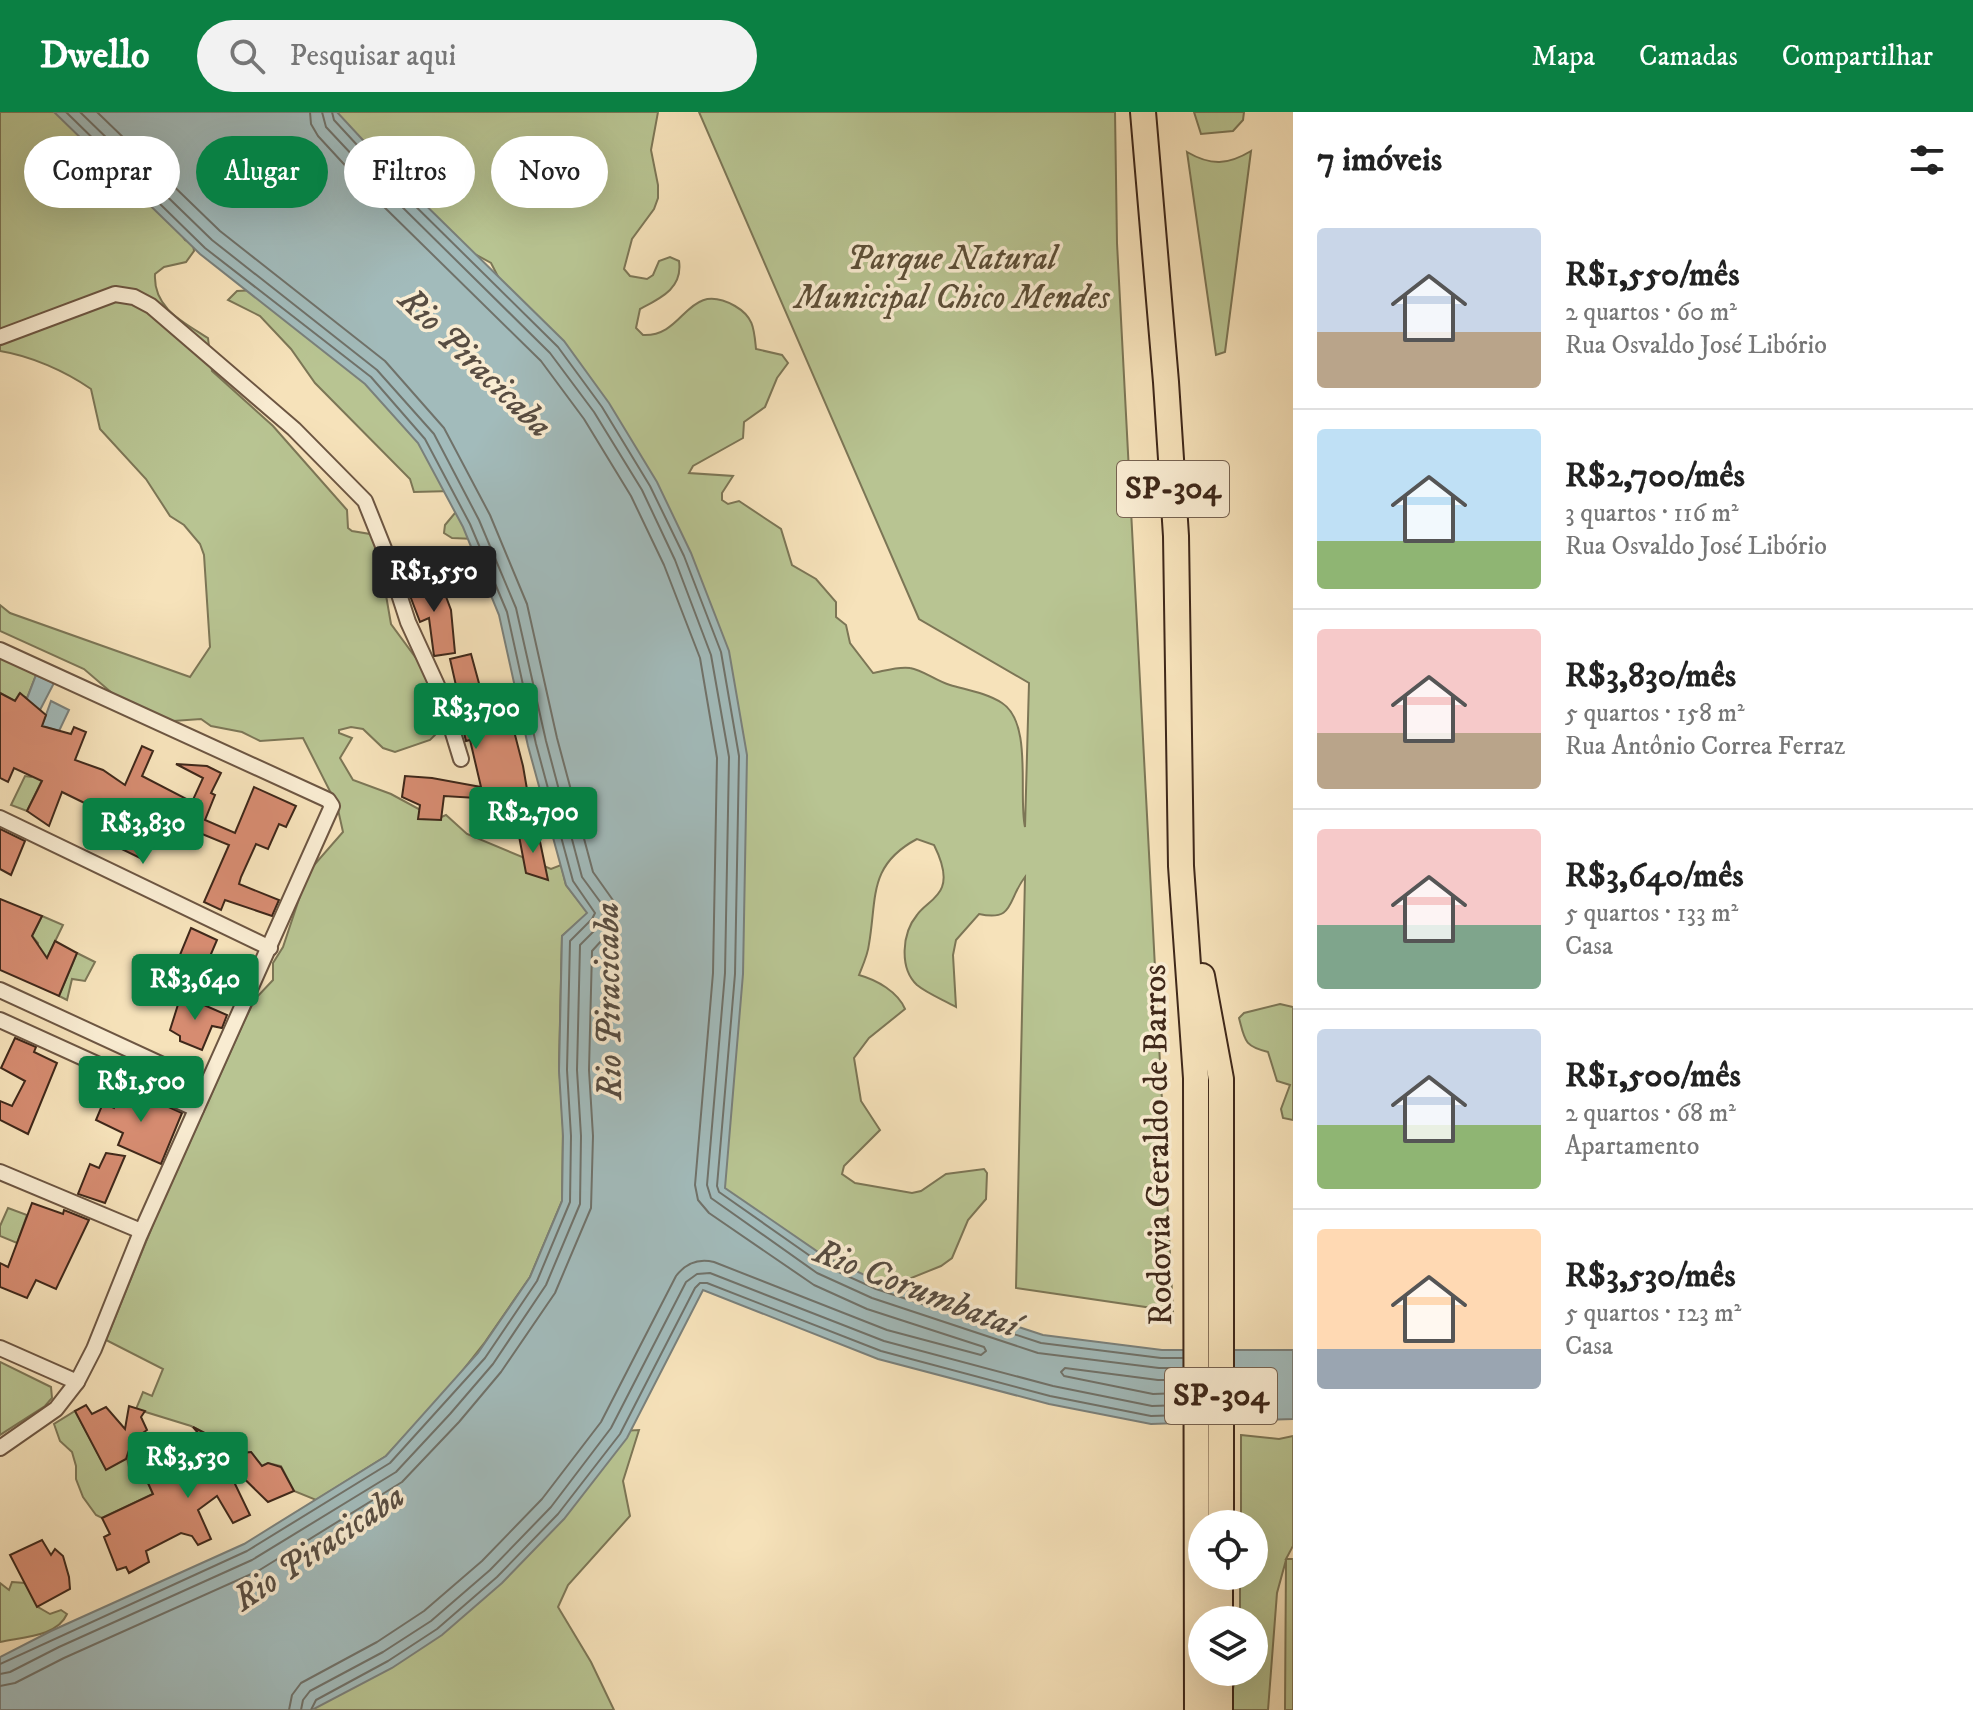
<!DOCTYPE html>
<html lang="pt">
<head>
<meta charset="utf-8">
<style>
	body { margin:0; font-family:"IM FELL DW Pica",serif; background:#f2f2f2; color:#222; height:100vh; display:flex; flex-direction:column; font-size:30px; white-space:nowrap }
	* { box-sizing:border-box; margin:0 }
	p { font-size:26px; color:#767676 }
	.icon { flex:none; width:44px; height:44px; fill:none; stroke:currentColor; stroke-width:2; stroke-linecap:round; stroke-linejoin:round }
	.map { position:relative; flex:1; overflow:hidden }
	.panel { display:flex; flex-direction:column; background:#fff; width:680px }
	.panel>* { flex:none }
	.banner { position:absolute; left:24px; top:24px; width:760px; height:72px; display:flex; gap:16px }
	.tools { position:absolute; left:1188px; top:1398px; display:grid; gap:16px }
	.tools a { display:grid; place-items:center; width:80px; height:80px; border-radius:50%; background:#fff; box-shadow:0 8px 32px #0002; font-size:40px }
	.price { position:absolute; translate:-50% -68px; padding:0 18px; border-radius:8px; background:#0b8043; color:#fff; font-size:26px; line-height:52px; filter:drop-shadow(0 2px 4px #0008) }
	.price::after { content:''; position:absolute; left:50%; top:48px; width:24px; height:18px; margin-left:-12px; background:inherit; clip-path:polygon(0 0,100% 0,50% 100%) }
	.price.active { background:#222; color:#fff }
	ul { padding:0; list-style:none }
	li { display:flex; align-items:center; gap:24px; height:200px; padding:0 24px }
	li+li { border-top:2px solid #e0e0e0 }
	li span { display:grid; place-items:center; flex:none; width:224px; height:160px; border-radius:8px; color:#555 }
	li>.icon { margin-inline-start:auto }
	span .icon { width:96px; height:96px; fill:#fffc; stroke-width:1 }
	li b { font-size:34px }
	h2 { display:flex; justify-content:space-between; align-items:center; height:96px; padding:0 24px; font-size:34px }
	.chip { padding:0 28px; border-radius:36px; background:#fff; box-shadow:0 8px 32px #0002; font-size:28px; line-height:72px }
	.chip.active { background:#0b8043; color:#fff }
	header { display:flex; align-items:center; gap:48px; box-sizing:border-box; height:112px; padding:0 40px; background:#0b8043; color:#fff }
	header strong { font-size:38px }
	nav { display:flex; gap:44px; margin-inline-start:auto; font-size:28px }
	.search { width:560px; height:72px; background:#f2f2f2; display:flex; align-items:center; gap:20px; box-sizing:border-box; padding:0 28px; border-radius:44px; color:#767676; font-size:30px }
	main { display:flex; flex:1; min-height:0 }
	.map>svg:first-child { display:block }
	.green { fill:#b8c492; stroke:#7c7656; stroke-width:2 }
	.water { fill:#a2bbbb; stroke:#7a807b; stroke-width:2 }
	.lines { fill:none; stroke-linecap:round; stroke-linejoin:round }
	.shore { stroke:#70726a; stroke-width:2 }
	.building { fill:#d68c71; stroke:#3f281a; stroke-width:2 }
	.street-casing { stroke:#6d5642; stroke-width:18 }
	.highway-casing { stroke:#3f281a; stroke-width:28 }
	.street { stroke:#f9ecd2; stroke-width:14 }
	.highway { stroke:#f6e2ba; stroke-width:24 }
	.labels { text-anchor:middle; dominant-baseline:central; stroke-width:7; stroke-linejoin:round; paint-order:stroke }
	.shield { fill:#f9ecd2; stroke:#776351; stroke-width:2 }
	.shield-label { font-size:32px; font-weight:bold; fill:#3f281a }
	.park-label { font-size:34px; font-style:italic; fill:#5d4f38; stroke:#f9ecd2 }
	.street-label { font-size:34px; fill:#3f281a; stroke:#f9ecd2 }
	.water-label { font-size:36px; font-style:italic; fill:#584d42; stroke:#f9ecd2 }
</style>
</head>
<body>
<header>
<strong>Dwello</strong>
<div class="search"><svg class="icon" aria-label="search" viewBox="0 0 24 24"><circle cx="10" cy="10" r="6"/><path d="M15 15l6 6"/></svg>Pesquisar aqui</div>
<nav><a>Mapa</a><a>Camadas</a><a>Compartilhar</a></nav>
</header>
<main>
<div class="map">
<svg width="1293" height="1598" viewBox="0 0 1293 1598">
	<rect width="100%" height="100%" fill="#f6e2ba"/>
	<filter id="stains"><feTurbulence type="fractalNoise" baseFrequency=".0025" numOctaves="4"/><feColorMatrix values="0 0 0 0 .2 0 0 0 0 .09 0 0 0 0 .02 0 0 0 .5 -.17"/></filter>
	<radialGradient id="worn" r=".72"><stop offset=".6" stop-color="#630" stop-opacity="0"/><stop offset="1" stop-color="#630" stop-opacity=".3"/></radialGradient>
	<g class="green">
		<path d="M0,0H106L185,128L193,132L194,139L186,150L164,155L155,162C153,196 183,210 208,226L212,259L273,314L347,398L348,416L352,419L376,423L387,453L383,466L391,512L424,557L441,606L439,619L430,628L395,640L383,636L363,617L351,615L339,618V621L352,626L340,646L353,668L391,682L437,707L446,703L467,722L551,757L561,753L566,773L588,801L562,824L559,952L563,1015L562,1089L530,1165L485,1230L448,1277L386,1344L316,1388L294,1379L281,1354L268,1351L262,1354L251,1340L243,1341L191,1314L136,1297L143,1280L152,1284L163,1257L106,1228L154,1110L242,914L255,887L273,868V851L283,835L308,760L343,720L337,693L303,626L260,629L242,620L211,614L201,607L173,609L148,603L134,591L119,587L84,557L0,519V493L10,501L190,565L210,535L204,443L200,432L184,413L170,404L146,367L100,317L91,277C65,259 31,244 0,239Z"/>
		<path d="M313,0H658L651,38L658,73V86L654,97L632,127L624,157L630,164L647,167L653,163L659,149L670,145L679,149C683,176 661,186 640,197L636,216L643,223C686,225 686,167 735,194C754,205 754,217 756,237L782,243L788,251L777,266L765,295L744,310L743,326L693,354L689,361L733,364L722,381V388L728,392L739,389L781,417L792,453L816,467L836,490V505L846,513L850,531L873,561C884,559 899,554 910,556C923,558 936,569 950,573C967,578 987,581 1002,591C1033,611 1018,683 1025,715L1029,571L919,507L699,0H1115L1117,131L1173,1199L1016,1176L1025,765C1007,788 1015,810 979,802L956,828L953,843L956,895C944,888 928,882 917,873C899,856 902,821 917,803C924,793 938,787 942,775C947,762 940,745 934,733L917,727C868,753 877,786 869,832C868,842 863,853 859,863C877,868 898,880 905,897L869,926L854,946L861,989L880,1018L844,1054L842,1062L855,1071L912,1081L921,1079L946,1062L984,1057L987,1061L986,1087L968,1108L952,1146L941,1154L899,1171L840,1164L720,1078L522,211L491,151L426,115Z"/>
		<path d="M1194,0H1244L1243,8L1233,19L1201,22Z"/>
		<path d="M1251,39L1225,240L1216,243L1187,40C1211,54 1228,53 1251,39Z"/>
		<path d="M273,177L300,199L323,209L340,224L363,234L384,268L422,297L435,311L497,415L502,442L498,454L475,427L452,426L444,421L445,413L460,395L458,386L452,379L414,380L410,367L315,271L291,237L260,204L228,188L237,179Z"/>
		<path d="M0,545L36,563L27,586L19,582L15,589L0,581Z"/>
		<path d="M36,656L42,668L27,699L11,693L25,664L31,665Z"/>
		<path d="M42,804L63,813L47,846L37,837L38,831L32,824Z"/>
		<path d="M77,841L95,850L85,869L72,867L67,888L59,884Z"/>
		<path d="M1280,892L1293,895V1008L1283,1006L1281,997L1290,973L1277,969L1268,940C1244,934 1245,929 1239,906L1244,901Z"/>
		<path d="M8,1096L27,1103L17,1131L0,1124V1114Z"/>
		<path d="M0,1250L51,1275L52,1286L45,1294L0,1323Z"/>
		<path d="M75,1299L106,1357L127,1346L129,1355L140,1364L143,1360L153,1382L102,1406L96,1403L83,1385L76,1367V1354L72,1340L60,1329L54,1312Z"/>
		<path d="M639,1318L623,1369L630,1404L568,1473L558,1495L591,1550L614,1598H241L621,1319Z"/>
		<path d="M1241,1323L1279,1327L1293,1324V1434L1286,1447H1293V1598H1285L1286,1448L1277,1481L1268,1598H1228L1237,1560H1254V1508H1240V1464H1254V1412H1241Z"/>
		<path d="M12,1470L25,1471L38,1495L50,1502L61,1498L67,1502C57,1525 22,1525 0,1530V1471L9,1478Z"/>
	</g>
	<g class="water">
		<path d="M54,0H337L399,67L564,229L609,291L657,370L691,441L729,539L747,643L743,862L725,1076L827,1146L878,1169L1043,1223L1162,1238H1293V1307L1151,1312L1049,1292L878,1247L703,1178L627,1326L564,1407L502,1471L442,1523L392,1556L312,1598H0V1545L51,1519L244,1432L386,1344L478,1241L530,1165L562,1089L563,1024L559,959L562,824L587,801L566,773L528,634L499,503L463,415L418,331L365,272L200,142Z"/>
		<path d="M36,563L54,571L40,598L25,592Z"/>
		<path d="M51,589L69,598L59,619L42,614Z"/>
	</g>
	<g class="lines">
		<g class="shore">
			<path d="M322,0L326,15L386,79L550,241L594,300L642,378L675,448L711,543L729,645L725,861L707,1073L711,1086L817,1161L872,1186L1038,1241L1159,1256H1182"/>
			<path d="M332,0L334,8L393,72L558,235L602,295L650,374L684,444L721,540L739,644L735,862L717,1074L719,1080L823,1153L876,1177L1041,1231L1161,1246H1182"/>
			<path d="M1182,1268H1158L1065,1256L1061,1260L1064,1264L1153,1282L1182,1281"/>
			<path d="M0,1552L247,1439L390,1351L485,1246L537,1169L570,1090L571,1024L567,958L570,829L592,807L595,801L573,769L536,632L507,500L470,412L425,327L371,265L205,136L66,0"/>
			<path d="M0,1562L10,1560L59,1535L252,1448L396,1360L450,1302L493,1252L546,1173L580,1092L581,1024L577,958L580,833L601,812L604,795L582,765L546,629L516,496L479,408L434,322L377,258L212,128L80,0"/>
			<path d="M0,1574L15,1571L64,1546L258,1459L402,1370L459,1310L501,1260L555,1181L591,1096L593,1024L589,958L592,839L613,816L617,804L615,791L593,760L557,626L527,492L490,403L444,316L385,249L220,119L97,0"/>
			<path d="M289,1598L292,1583L301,1571L377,1530L424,1499L482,1449L542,1387L601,1310L676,1164C686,1151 698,1146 714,1150L887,1218L981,1243L986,1239L984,1235L867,1197L814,1173L709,1101L698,1088L695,1073L713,861L717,646L700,546L664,453L631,384L584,307L541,249L377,88L318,24L311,12L310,0"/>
			<path d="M301,1598L303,1588L310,1579L383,1540L431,1509L490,1458L551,1395L611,1316L686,1170L697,1162L710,1161L884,1229L1053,1274L1152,1294L1183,1293"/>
			<path d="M311,1598L316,1588L388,1549L437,1517L497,1465L558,1402L620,1322L695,1176L700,1171H707L881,1239L1050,1284L1151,1304L1183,1303"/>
		</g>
	</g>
	<g class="building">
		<path d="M439,466L451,498L455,541L434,544L429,506L420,510L406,473Z"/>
		<path d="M471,542L483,586L504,581L512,619H514L523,654L529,689L444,684L441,708L418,707L420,693L402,685L405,664L432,666L481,675L470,628L466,629L461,609H464L450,547Z"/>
		<path d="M0,581L15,589L20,581L46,603L42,614L71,622L74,615L86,620L75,648L103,658L125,673L142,634L153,639L142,664L192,690L203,666L176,652L207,654L221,661L211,681L215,683L205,708L235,721L254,675L296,694L286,715L279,712L268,737L256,732L241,765L239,772L279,788L272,804L225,788L221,798L204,790L229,733L173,710L159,708L142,747L97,725L107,702L62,680L49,714L27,699L42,669L14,656L8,670L0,666Z"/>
		<path d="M0,717L25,729L11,763L0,757Z"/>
		<path d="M538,720L548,768L526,761L519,724Z"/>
		<path d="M0,787L42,804L32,824L47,846L55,829L77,841L59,884L0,858Z"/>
		<path d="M191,816L217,828L208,849L235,861L239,853L248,857L242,870L230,873L221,868L218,875L169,879L168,872Z"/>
		<path d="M181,883L227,903L222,916L212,914L202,938L180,929V924L170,918Z"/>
		<path d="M15,926L36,935L34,940L57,951L28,1022L0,1008V989L12,994L25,969L1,956Z"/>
		<path d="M122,974L182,1001L161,1052L118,1033L123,1021L96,1008L103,991L114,996Z"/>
		<path d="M106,1041L125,1044L105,1091L78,1082L90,1052L99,1056Z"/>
		<path d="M32,1091L63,1102L64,1098L89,1108L56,1177L36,1168L27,1186L0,1175V1151L8,1155Z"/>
		<path d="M86,1293L92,1302L106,1295L125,1317L129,1294L145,1299L141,1305L147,1318L129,1331L130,1335L126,1347L106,1358L75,1299Z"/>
		<path d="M193,1315L243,1341L251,1340L262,1354L268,1351L281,1355L294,1379L268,1390L222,1345L250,1403L233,1411L217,1384L198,1398L211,1427L198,1433L192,1424L181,1421L146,1439L149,1450L129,1461L126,1455L117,1458L104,1425L110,1422L102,1406L153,1382L143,1360L183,1346L204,1328Z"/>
		<path d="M42,1428L51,1443L55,1437L63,1444L69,1465L70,1477L37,1495L10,1443Z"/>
	</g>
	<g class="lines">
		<g class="street-casing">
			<g id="street">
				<path d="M0,225L115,182L134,185L151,194L294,317L365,389L385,439L408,510L441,582L461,647"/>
				<path d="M0,538L328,688L332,694L139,1125L94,1237L77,1270L56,1297L0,1336"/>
				<path d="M0,706L270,836"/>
				<path d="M0,878L206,973"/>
				<path d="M0,908L196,997"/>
				<path d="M0,1060L141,1119"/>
				<path d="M0,1236L77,1270"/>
			</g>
		</g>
		<g class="highway-casing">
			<g id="highway">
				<path d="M1143,0L1166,270L1176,424L1181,754L1196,966L1197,1598"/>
				<path d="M1202,864L1221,967V1412"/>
				<path d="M1220,1508V1464"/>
				<path d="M1220,1598V1560"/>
			</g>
		</g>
		<use href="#street" class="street"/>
		<use href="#highway" class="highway"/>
	</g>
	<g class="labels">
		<g class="shield">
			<rect x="1117" y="349" width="112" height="56" rx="6"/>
			<rect x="1165" y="1256" width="112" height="56" rx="6"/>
		</g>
		<g class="shield-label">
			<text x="1173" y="377">SP-304</text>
			<text x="1221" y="1284">SP-304</text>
		</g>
		<g class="park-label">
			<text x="952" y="147">Parque Natural<tspan x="952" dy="39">Municipal Chico Mendes</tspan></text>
		</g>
		<g class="street-label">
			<text transform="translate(1158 1033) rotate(-91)">Rodovia Geraldo de Barros</text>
		</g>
		<g class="water-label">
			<text transform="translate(475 251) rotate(44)">Rio Piracicaba</text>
			<text transform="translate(609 889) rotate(-91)">Rio Piracicaba</text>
			<text transform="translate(916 1177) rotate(21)">Rio Corumbataí</text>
			<text transform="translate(319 1436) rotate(-34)">Rio Piracicaba</text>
		</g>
	</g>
	<rect width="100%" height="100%" filter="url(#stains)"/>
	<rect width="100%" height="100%" fill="url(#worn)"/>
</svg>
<div class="tools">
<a><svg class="icon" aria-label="locate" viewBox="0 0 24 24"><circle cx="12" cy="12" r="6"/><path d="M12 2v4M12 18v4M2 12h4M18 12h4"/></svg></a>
<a><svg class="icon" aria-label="layers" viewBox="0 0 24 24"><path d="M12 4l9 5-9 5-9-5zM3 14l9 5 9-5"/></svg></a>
</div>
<b class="price active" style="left:434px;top:502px">R$1,550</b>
<b class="price" style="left:476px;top:639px">R$3,700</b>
<b class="price" style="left:533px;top:743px">R$2,700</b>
<b class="price" style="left:143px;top:754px">R$3,830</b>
<b class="price" style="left:195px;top:910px">R$3,640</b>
<b class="price" style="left:141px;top:1012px">R$1,500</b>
<b class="price" style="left:188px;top:1388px">R$3,530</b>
<div class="banner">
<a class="chip">Comprar</a>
<a class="chip active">Alugar</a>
<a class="chip">Filtros</a>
<a class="chip">Novo</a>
</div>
</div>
<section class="panel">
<h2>7 imóveis<svg class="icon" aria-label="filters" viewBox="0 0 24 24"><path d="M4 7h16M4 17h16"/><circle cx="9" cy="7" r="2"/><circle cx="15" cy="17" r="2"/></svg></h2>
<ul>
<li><span style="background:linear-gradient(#c9d6e8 65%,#b9a48a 0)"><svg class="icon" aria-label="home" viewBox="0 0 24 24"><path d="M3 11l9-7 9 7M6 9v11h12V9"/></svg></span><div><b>R$1,550/mês</b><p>2 quartos · 60 m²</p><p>Rua Osvaldo José Libório</p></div></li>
<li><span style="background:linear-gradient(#bfe0f5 70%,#8fb573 0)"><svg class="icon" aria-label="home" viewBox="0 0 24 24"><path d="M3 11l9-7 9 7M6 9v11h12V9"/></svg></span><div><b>R$2,700/mês</b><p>3 quartos · 116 m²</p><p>Rua Osvaldo José Libório</p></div></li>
<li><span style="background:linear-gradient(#f6c9c9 65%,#b9a48a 0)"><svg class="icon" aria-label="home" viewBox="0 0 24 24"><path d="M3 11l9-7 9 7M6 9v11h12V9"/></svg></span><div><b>R$3,830/mês</b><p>5 quartos · 158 m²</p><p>Rua Antônio Correa Ferraz</p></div></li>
<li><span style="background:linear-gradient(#f6c9c9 60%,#7fa58c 0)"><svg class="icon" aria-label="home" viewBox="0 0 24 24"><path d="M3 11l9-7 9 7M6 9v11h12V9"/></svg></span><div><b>R$3,640/mês</b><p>5 quartos · 133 m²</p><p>Casa</p></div></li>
<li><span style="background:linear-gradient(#c9d6e8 60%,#8fb573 0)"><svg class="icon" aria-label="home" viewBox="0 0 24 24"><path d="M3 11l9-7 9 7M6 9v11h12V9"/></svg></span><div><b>R$1,500/mês</b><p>2 quartos · 68 m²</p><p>Apartamento</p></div></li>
<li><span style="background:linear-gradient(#ffd9b3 75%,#9aa5b1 0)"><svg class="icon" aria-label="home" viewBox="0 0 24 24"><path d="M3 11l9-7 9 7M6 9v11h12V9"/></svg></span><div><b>R$3,530/mês</b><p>5 quartos · 123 m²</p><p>Casa</p></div></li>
</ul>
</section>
</main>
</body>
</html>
